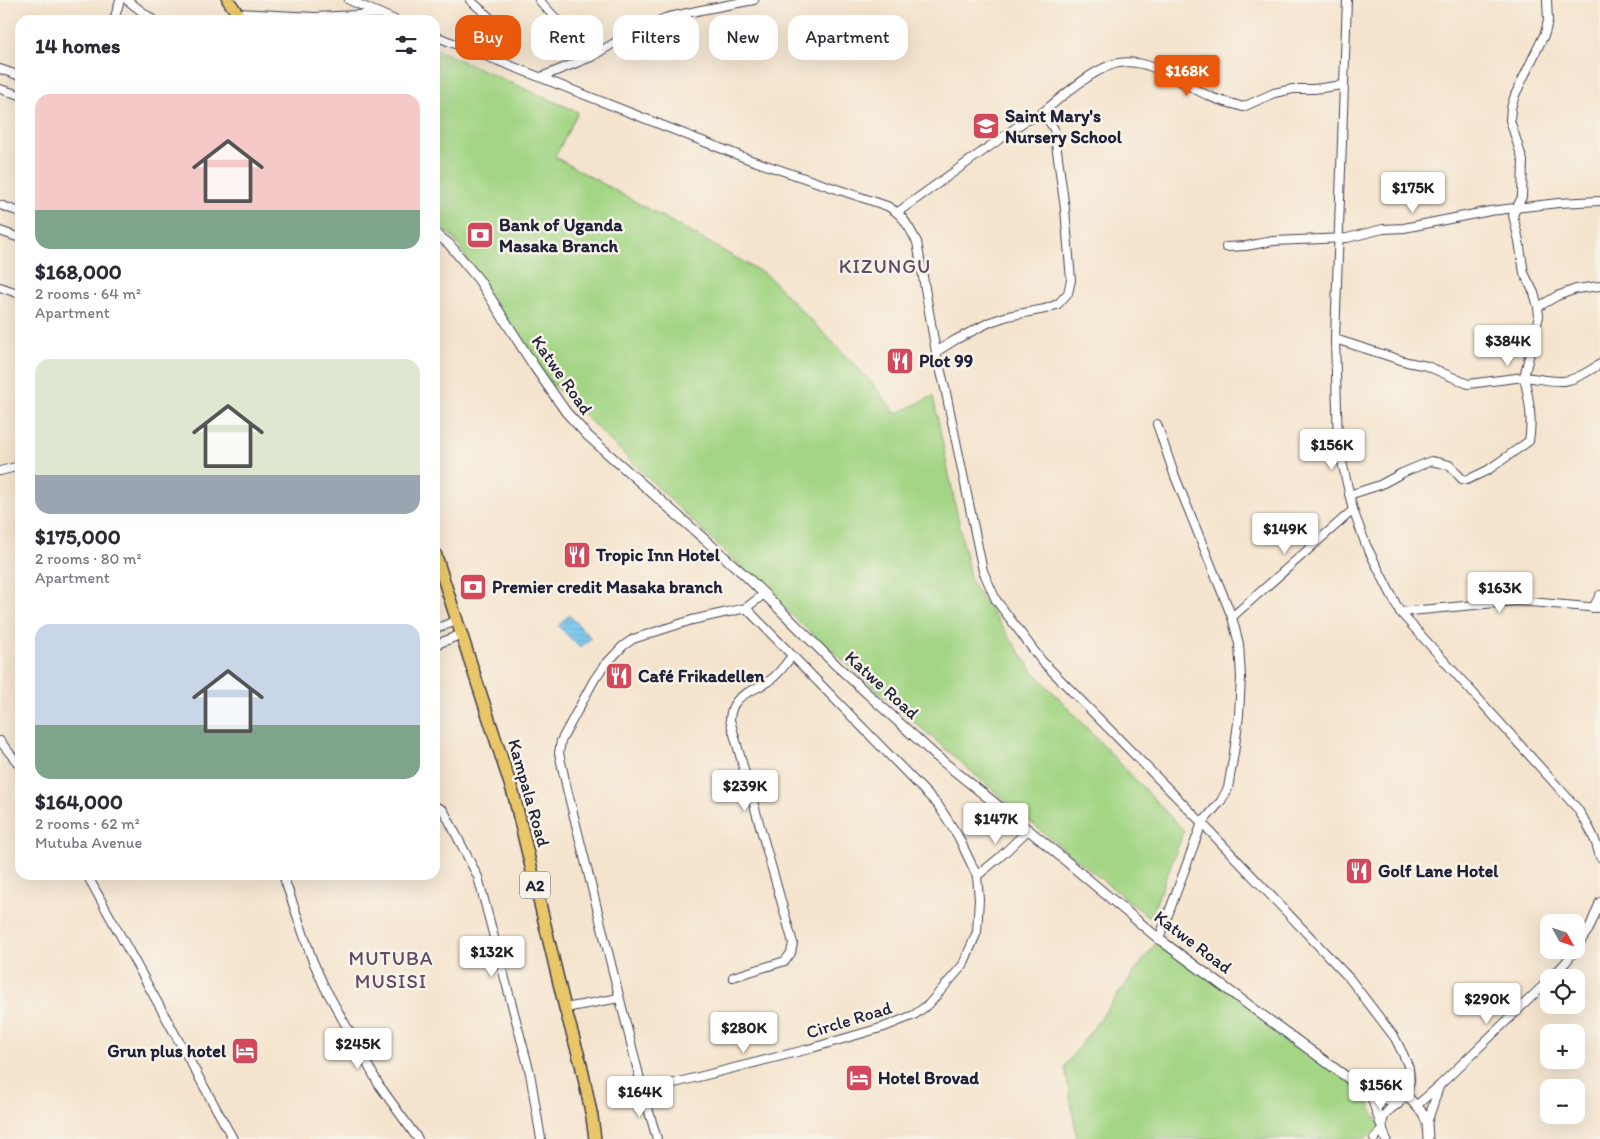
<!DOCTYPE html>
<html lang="en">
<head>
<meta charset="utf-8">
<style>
	body { margin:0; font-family:Itim,sans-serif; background:#f2f2f3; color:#2b2b33; height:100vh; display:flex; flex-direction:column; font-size:19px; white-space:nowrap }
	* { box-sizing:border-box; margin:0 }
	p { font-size:16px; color:#7c7c81 }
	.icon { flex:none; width:28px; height:28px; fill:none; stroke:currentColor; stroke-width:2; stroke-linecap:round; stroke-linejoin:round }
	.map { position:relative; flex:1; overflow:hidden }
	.side { position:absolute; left:15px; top:15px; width:425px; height:865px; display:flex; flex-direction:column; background:#fff; border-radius:15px; box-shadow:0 5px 20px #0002 }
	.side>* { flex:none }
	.guide { position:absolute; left:455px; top:15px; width:475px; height:45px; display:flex; gap:10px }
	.needle { width:32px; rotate:130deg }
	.fabs { position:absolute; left:1540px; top:914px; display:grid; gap:10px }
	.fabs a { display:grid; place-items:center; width:45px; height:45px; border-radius:10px; background:#fff; box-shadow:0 5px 20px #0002; font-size:25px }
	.price { position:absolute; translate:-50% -42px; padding:0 11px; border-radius:5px; background:#fff; color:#222; font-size:16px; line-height:32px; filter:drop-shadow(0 1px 2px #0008) }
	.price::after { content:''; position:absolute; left:50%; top:30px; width:15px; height:11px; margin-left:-8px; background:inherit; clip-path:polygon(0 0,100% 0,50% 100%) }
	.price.selected { background:#ea580c; color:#fff }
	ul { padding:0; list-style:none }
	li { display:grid; align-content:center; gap:10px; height:265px; padding:0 20px }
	li span { display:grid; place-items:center; height:155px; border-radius:15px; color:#555 }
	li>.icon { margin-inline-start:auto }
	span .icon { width:90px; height:90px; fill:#fffc; stroke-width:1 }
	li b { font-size:21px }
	h2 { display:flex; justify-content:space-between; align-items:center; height:60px; padding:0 20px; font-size:21px }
	.tag { padding:0 18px; border-radius:15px; background:#fff; box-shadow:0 5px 20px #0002; font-size:18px; line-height:45px }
	.tag.selected { background:#ea580c; color:#fff }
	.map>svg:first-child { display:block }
	.green { fill:#a3d584; stroke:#627c60 }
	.water { fill:url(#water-rules); stroke:#497294 }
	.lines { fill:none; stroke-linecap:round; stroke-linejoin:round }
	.minor-casing { stroke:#423f51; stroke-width:10 }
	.tertiary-casing { stroke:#423f51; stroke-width:11 }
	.primary-casing { stroke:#423f51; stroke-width:14 }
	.minor { stroke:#fff; stroke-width:8 }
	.tertiary { stroke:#fff; stroke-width:9 }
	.primary { stroke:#e9c769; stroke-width:11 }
	.labels { text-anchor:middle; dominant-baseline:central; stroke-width:5; stroke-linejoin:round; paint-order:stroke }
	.shield { fill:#f7f3e8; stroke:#62616f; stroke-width:1 }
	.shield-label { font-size:16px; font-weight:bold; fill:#22223b }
	.poi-label { font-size:18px; font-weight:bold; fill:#22223b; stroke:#f7f3e8; text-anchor:start }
	.street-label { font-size:18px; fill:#22223b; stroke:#f7f3e8 }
	.quarter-label { font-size:20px; letter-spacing:1px; fill:#634a69; stroke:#f7f3e8 }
</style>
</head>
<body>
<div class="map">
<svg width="1600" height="1139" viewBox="0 0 1600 1139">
	<defs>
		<pattern id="water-rules" width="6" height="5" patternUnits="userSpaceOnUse" patternTransform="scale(1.25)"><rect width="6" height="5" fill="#70c2ec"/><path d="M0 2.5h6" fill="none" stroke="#61a6cb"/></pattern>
	</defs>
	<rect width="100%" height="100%" fill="#f7f3e8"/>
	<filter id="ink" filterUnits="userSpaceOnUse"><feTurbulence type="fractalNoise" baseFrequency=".02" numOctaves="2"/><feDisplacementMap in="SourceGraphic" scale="10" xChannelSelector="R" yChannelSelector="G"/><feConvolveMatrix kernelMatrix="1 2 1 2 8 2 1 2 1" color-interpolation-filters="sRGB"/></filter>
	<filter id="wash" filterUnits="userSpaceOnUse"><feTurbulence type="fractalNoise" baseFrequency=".0096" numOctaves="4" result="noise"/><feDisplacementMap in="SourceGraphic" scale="20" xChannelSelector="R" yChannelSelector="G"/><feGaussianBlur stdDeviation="1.12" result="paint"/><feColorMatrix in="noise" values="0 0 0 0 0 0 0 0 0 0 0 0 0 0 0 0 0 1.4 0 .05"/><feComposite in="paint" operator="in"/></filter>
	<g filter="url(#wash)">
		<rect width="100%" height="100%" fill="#f5e4cd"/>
		<g class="green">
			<path d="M435,49L578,112L555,157L767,275L872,383L896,414L933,396L971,582L1032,670L1184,831L1150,918L1024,817L800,623L682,511L537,369L453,237L435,225Z"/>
			<path d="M1159,939L1359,1086L1382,1129L1363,1139H1077L1065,1066Z"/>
		</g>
		<path class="water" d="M569,615L591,638L580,648L558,626Z"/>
	</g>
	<g filter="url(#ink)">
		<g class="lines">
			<g class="minor-casing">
				<g id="minor">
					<path d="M127,0L153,20"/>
					<path d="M349,0L395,20"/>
					<path d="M470,0L506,32L510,38L509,45L501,62"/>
					<path d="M539,0L591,57"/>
					<path d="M1347,0L1335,339L1338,444L1353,510L1366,545L1400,612L1576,807C1587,823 1596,838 1600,857"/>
					<path d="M238,13L315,17L379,14"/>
					<path d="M114,20L120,0"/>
					<path d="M435,36L748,159L887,206C904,215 908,226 917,242L936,352L945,388L983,571L996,600L1041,660L1202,823L1350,979L1395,1038L1403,1054L1409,1068L1410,1081L1406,1095"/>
					<path d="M0,69L20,76"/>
					<path d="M541,77L591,57L629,34L665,18L701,10L754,0"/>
					<path d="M0,89L20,95"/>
					<path d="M1037,117C1056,102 1095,66 1119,63C1151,58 1179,83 1207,95C1218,101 1231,103 1243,107L1274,93L1293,89H1314L1343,85"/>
					<path d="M0,205L20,212"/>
					<path d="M898,212L1025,121L1037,117L1048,120L1054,129L1065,209L1071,280L1068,293L1058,304L1045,309L1008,316L990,322L955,340L936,352"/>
					<path d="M0,231L20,238"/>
					<path d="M1226,247L1246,246L1273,241L1347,238L1383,229L1404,228L1490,211L1558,203L1600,201"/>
					<path d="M0,287L20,294"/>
					<path d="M1538,307L1557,296L1576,289L1600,286"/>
					<path d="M1335,339L1407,362L1427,366L1468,384L1524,377L1539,316L1538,307L1534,293L1524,273L1519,241L1513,215L1522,197L1523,161L1510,120L1511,108L1515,95L1545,33L1548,21L1547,0"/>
					<path d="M1157,424L1174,474L1232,617L1239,644L1241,677L1239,715L1234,753L1228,788L1221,801L1202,823L1159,939"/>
					<path d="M0,471L20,466"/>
					<path d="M1349,495L1380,485L1402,473L1431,461L1449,465L1462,479L1467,480L1488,470L1529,441C1533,419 1529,399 1524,377C1537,378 1551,382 1564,381C1577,379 1589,371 1600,364"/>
					<path d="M746,608L938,805L958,836L977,876L979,899L977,932L963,965L929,1004L914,1015L884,1027L805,1050L643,1091L567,789L559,753L561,741L594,680L603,667L623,646L633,639L692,620L746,608L764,594"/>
					<path d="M1593,608L1600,595"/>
					<path d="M1400,612L1517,601L1600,608"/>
					<path d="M1232,617L1353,510"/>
					<path d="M435,629L456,621"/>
					<path d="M435,645L462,634"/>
					<path d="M0,741L20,766"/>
					<path d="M435,806L443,810L446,815L478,877L530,1073L541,1139"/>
					<path d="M87,875L233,1139"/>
					<path d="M283,875L312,959L324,986L379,1085L418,1139"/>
					<path d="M977,876L1000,857L1028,830"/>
					<path d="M1576,948L1589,929L1600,902"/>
					<path d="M733,977L785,961L791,953L793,943L730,720C731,691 756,693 774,677C781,671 786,663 792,656"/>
					<path d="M1551,978L1566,962L1575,950"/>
					<path d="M565,1008L619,998"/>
					<path d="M643,1091L657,1139"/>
					<path d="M1416,1106L1440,1085L1549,980"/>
					<path d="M1427,1123L1439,1087"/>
					<path d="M1374,1139L1382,1129"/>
				</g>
			</g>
			<g class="tertiary-casing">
				<g id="tertiary">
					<path d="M435,233L449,244L479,280L534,366L566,412L588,436L747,577L837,666L936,756L1041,840L1159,939L1371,1095L1398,1104"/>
					<path d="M1371,1095L1381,1124"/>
					<path d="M1386,1139C1374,1113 1391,1111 1406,1095L1423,1113L1427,1123L1428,1139"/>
				</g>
			</g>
			<g class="primary-casing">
				<g id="primary">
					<path d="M228,0L242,20"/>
					<path d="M435,553L514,796L565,1008L581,1064L592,1117L595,1139"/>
				</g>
			</g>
			<use href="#minor" class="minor"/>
			<use href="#tertiary" class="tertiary"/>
			<use href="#primary" class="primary"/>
		</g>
	</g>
	<defs>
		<g id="school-square" transform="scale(1.4375)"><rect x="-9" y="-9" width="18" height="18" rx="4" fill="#d1495b" stroke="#f7f3e8"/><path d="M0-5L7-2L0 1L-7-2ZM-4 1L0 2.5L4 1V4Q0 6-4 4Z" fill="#fff"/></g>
		<g id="bank-square" transform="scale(1.4375)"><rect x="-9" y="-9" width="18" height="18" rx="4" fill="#d1495b" stroke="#f7f3e8"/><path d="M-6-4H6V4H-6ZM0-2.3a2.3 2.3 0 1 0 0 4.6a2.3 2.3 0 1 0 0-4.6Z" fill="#fff"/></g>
		<g id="restaurant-square" transform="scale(1.4375)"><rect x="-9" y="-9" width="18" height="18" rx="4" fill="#d1495b" stroke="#f7f3e8"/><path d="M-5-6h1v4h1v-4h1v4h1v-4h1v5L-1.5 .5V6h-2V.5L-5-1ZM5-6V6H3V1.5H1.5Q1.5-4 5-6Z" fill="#fff"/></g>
		<g id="hotel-square" transform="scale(1.4375)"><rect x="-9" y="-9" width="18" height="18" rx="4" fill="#d1495b" stroke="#f7f3e8"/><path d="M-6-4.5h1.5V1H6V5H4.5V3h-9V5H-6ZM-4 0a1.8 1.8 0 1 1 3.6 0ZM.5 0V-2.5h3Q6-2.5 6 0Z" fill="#fff"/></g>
	</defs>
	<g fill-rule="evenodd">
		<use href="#school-square" x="986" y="126"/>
		<use href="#bank-square" x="480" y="235"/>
		<use href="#restaurant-square" x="900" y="361"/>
		<use href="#restaurant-square" x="577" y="555"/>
		<use href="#bank-square" x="473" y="587"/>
		<use href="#restaurant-square" x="619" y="676"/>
		<use href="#restaurant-square" x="1359" y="871"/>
		<use href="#hotel-square" x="245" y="1051"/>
		<use href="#hotel-square" x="859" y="1078"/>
	</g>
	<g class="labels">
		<rect class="shield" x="520" y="871.5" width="30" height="27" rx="4"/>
		<g class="shield-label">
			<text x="535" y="885">A2</text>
		</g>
		<g class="poi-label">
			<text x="1005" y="116">Saint Mary's<tspan x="1005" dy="21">Nursery School</tspan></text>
			<text x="499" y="225">Bank of Uganda<tspan x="499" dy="21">Masaka Branch</tspan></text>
			<text x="919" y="361">Plot 99</text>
			<text x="596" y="555">Tropic Inn Hotel</text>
			<text x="492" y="587">Premier credit Masaka branch</text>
			<text x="638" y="676">Café Frikadellen</text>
			<text x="1378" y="871">Golf Lane Hotel</text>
			<text x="226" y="1051" text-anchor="end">Grun plus hotel</text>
			<text x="878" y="1078">Hotel Brovad</text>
		</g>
		<g class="street-label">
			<text transform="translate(562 375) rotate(55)">Katwe Road</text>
			<text transform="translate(882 685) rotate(42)">Katwe Road</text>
			<text transform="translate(529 793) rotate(74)">Kampala Road</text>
			<text transform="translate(1193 942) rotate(37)">Katwe Road</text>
			<text transform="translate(849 1020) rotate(-17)">Circle Road</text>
		</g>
		<g class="quarter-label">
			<text x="885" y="266">KIZUNGU</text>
			<text x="391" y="958">MUTUBA<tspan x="391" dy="23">MUSISI</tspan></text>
		</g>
	</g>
</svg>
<div class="fabs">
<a><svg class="needle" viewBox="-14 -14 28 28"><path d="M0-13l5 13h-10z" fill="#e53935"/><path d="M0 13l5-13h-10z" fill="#7c7c81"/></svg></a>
<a><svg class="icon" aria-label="locate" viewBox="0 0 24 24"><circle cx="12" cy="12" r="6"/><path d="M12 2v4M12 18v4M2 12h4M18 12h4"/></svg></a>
<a>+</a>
<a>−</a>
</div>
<b class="price selected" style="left:1187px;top:97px">$168K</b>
<b class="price" style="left:1413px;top:214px">$175K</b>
<b class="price" style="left:1508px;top:367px">$384K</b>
<b class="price" style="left:1332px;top:471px">$156K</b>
<b class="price" style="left:1285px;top:555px">$149K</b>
<b class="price" style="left:1500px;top:614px">$163K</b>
<b class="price" style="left:745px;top:812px">$239K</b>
<b class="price" style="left:996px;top:845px">$147K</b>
<b class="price" style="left:492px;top:978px">$132K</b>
<b class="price" style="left:1487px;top:1025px">$290K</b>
<b class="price" style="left:744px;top:1054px">$280K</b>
<b class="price" style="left:358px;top:1070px">$245K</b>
<b class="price" style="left:1381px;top:1111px">$156K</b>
<b class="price" style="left:640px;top:1118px">$164K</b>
<div class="guide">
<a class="tag selected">Buy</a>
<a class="tag">Rent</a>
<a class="tag">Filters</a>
<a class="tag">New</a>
<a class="tag">Apartment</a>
</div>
<section class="side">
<h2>14 homes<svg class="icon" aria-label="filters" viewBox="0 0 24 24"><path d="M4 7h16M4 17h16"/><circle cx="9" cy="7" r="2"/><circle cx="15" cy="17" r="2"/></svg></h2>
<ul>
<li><span style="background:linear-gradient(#f6c9c9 75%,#7fa58c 0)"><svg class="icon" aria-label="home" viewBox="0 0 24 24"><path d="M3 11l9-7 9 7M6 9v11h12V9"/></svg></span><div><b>$168,000</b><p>2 rooms · 64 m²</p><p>Apartment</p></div></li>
<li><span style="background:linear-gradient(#dfe7d0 75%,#9aa5b1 0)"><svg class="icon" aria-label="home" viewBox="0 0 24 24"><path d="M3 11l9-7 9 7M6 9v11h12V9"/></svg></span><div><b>$175,000</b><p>2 rooms · 80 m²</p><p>Apartment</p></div></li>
<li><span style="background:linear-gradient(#c9d6e8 65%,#7fa58c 0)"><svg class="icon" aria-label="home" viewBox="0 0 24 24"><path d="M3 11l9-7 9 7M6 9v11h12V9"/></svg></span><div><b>$164,000</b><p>2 rooms · 62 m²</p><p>Mutuba Avenue</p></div></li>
</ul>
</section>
</div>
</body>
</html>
